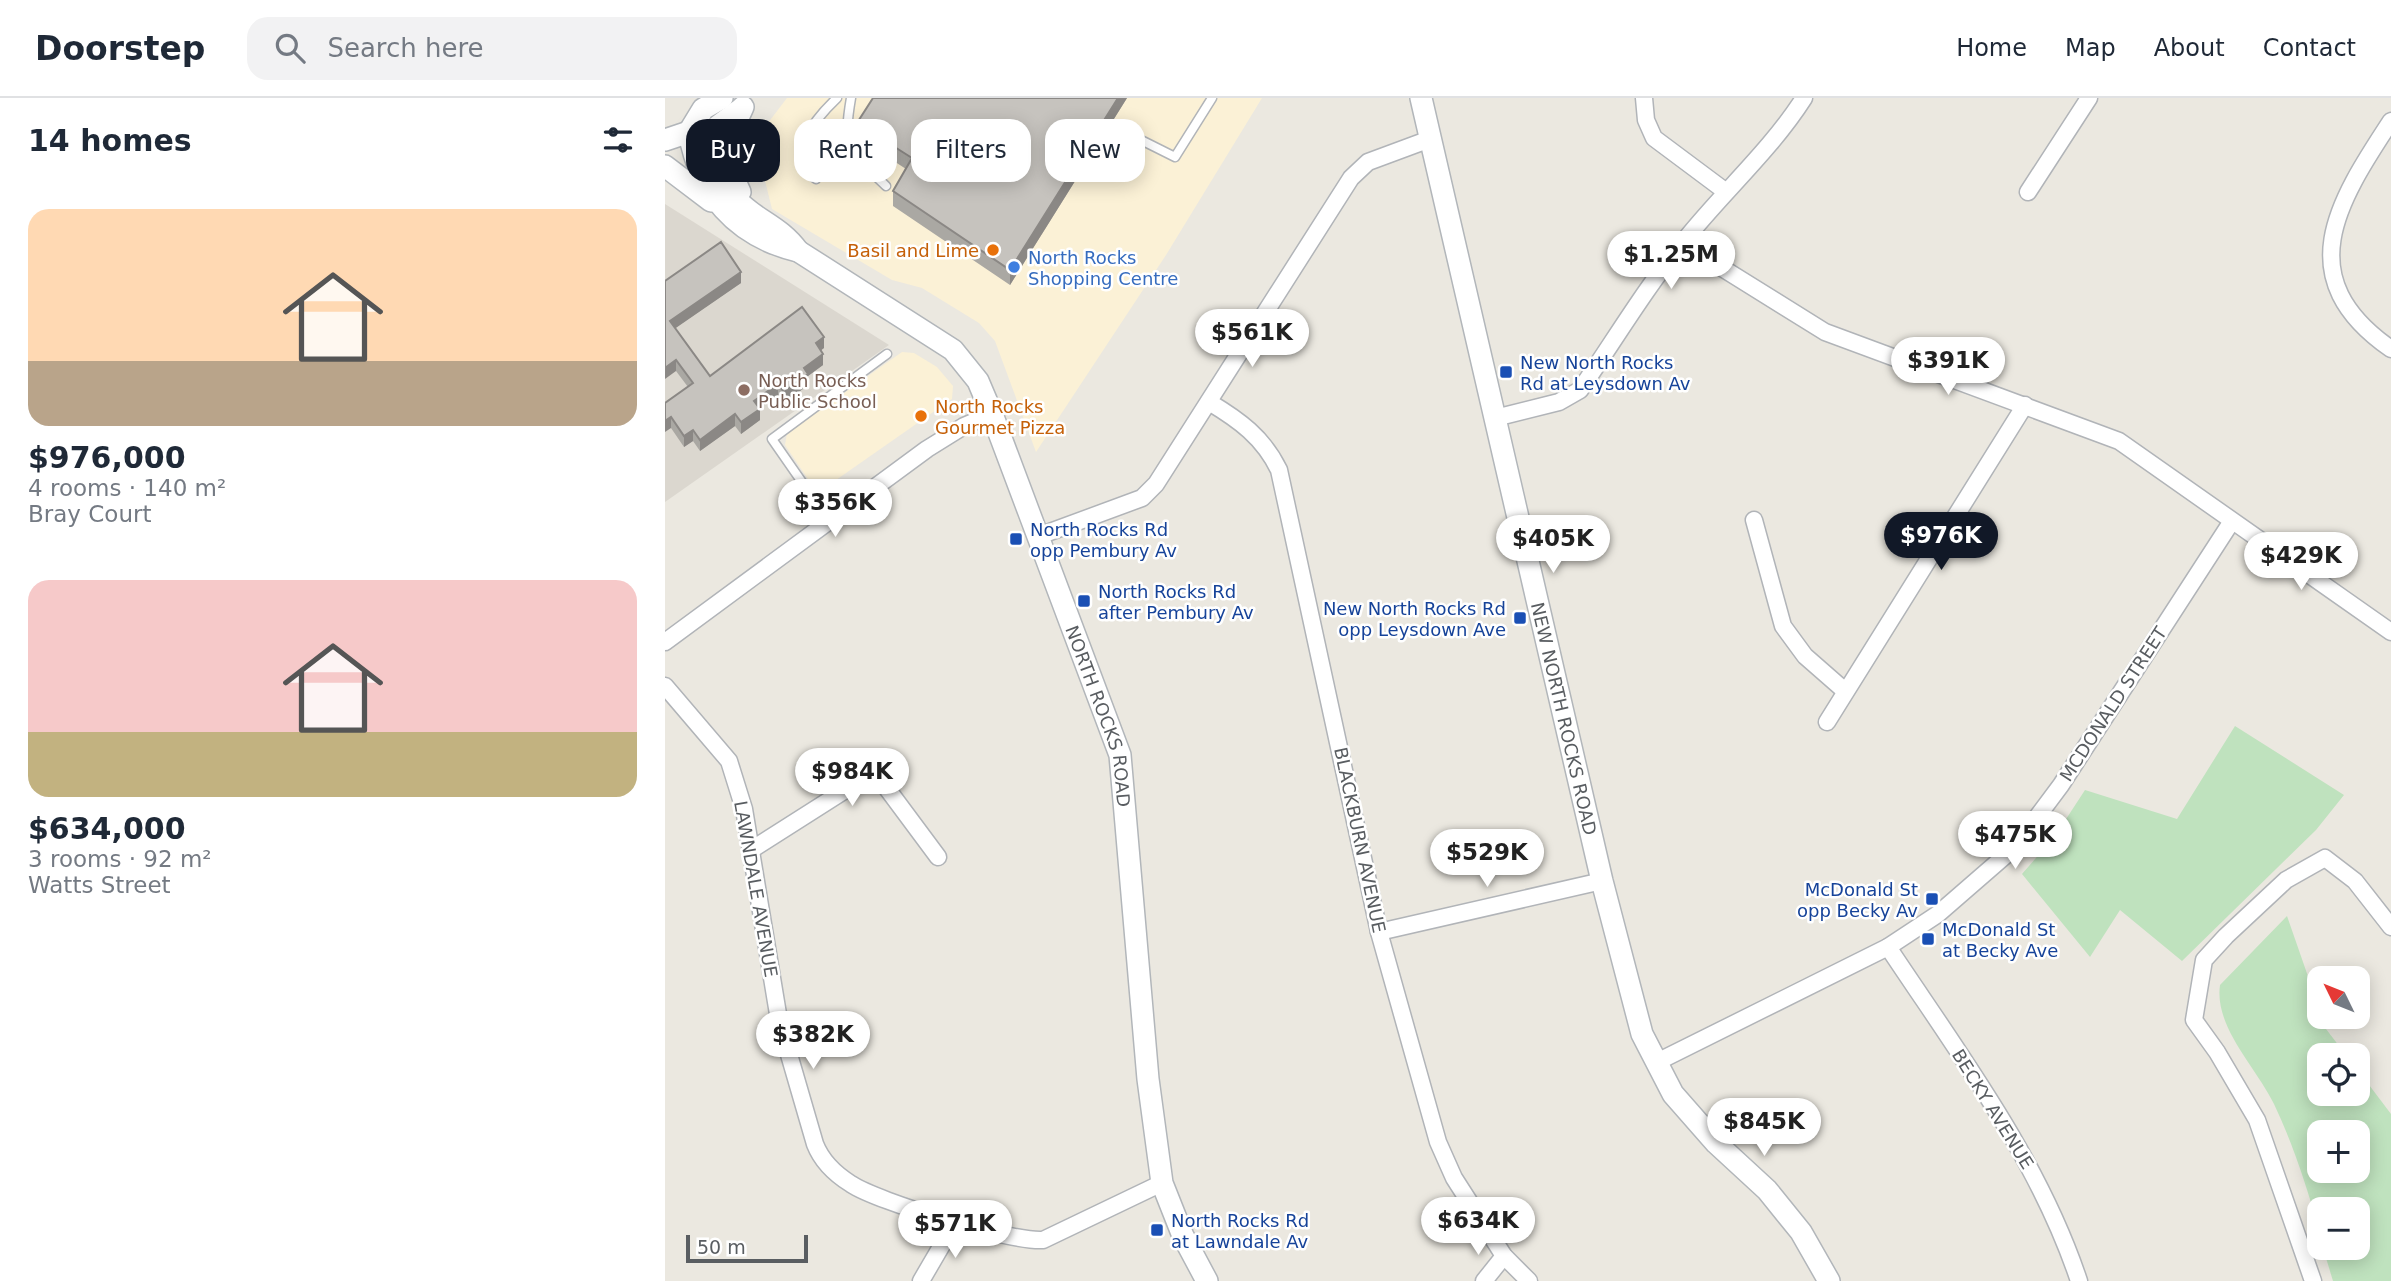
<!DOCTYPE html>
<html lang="en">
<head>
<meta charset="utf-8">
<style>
	body { margin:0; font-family:"DejaVu Sans",sans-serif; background:#f2f2f3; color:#1f2937; height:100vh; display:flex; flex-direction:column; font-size:26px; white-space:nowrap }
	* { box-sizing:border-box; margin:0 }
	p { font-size:23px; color:#747a83 }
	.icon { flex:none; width:38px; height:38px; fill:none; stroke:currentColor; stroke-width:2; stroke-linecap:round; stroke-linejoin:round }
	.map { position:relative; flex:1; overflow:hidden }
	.panel { display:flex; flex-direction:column; background:#fff; width:665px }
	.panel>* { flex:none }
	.top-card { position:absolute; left:21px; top:21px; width:665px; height:63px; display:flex; gap:14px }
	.needle { width:46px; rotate:313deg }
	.fabs { position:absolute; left:1642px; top:868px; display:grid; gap:14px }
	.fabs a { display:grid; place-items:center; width:63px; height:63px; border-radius:14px; background:#fff; box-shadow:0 4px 18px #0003; font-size:35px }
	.scale { position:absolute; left:21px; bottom:18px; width:122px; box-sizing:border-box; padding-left:7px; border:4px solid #595d61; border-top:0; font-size:19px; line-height:24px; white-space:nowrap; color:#595d61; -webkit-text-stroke:5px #fff; paint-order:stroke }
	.price { position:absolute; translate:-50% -60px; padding:0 16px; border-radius:24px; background:#fff; color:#222; font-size:23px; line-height:46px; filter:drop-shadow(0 2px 4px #0008) }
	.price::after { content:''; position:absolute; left:50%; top:42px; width:21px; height:16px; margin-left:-10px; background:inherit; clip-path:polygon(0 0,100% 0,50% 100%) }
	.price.on { background:#111827; color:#fff }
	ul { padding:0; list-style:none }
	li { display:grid; align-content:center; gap:14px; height:371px; padding:0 28px }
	li span { display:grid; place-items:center; height:217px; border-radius:21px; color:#555 }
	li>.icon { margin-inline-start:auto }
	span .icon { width:126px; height:126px; fill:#fffc; stroke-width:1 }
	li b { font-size:30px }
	h2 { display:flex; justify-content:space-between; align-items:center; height:84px; padding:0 28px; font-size:30px }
	.tag { padding:0 24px; border-radius:21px; background:#fff; box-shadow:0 4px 18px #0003; font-size:24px; line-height:63px }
	.tag.on { background:#111827; color:#fff }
	header { display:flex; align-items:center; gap:42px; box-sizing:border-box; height:98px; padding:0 35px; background:#fff; border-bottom:2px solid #e0e1e3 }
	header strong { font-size:33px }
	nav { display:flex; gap:38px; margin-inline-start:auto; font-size:24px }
	.search { width:490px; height:63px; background:#f2f2f3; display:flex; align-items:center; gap:18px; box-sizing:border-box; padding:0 24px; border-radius:21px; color:#747a83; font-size:26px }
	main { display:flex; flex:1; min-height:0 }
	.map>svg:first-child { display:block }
	.commercial { fill:#fbf1d6 }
	.education { fill:#dbd7cf }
	.green { fill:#bfe2be; fill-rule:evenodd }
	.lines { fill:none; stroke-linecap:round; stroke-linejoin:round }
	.lane-casing { stroke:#b1b4b8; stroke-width:11 }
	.street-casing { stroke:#b1b4b8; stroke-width:19 }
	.secondary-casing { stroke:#b2b6ba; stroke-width:24 }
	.lane { stroke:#fff; stroke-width:8 }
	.street { stroke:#fff; stroke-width:16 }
	.secondary { stroke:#fff; stroke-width:21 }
	.wall { fill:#aaa8a3 }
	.shaded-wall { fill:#8b8885 }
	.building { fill:#c6c3be; stroke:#8b8885; stroke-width:2 }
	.food-dot { fill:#e8710a; stroke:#fff; stroke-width:2.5 }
	.shop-dot { fill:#3f7fe0; stroke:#fff; stroke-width:2.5 }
	.transit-dot { fill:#1a4fb4; stroke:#fff; stroke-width:2.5 }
	.education-dot { fill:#8d6e63; stroke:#fff; stroke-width:2.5 }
	.labels { text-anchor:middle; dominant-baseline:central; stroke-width:5; stroke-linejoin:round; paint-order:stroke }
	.food-label { font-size:18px; fill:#c56008; stroke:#fff; text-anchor:end }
	.shop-label { font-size:18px; fill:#366cbe; stroke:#fff; text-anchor:start }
	.transit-label { font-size:18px; fill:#164399; stroke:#fff; text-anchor:start }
	.education-label { font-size:18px; fill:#785e54; stroke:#fff; text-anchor:start }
	.street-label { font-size:18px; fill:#595d61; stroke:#fff }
</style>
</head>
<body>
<header>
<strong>Doorstep</strong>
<div class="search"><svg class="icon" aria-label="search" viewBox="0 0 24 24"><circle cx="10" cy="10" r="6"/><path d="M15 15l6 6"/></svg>Search here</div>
<nav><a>Home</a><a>Map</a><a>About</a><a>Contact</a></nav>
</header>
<main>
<section class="panel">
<h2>14 homes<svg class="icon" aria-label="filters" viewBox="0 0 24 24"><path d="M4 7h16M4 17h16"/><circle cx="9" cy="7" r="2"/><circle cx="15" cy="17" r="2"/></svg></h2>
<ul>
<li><span style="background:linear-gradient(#ffd9b3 70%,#b9a48a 0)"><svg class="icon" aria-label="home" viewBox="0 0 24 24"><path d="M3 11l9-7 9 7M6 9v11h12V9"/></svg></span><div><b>$976,000</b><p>4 rooms · 140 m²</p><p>Bray Court</p></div></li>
<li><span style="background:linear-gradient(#f6c9c9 70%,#c2b280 0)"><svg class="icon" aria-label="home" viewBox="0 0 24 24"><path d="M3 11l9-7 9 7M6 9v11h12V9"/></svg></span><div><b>$634,000</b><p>3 rooms · 92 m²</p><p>Watts Street</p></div></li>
</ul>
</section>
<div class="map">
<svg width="1726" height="1183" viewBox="0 0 1726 1183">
	<rect width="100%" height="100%" fill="#ebe8e0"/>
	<g class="commercial">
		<path d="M122,0H597L501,157L371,354L330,243L314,225L257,190L227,182L107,111L90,42Z"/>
		<path d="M237,254L249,255L272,269L288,288L287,301L161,389L147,387L120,347L122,335Z"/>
	</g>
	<path class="education" d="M0,106L224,247L0,404Z"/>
	<g class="green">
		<path d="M1570,628L1679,697L1651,732L1517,863L1455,812L1425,859L1357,776L1390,738L1420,692L1512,721Z"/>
		<path d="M1622,818L1654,910V919H1657L1661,931L1681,957H1654V996H1692V971L1726,1016V1183H1668L1658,1150H1692V1111H1654V1132C1642,1089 1628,1046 1609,1006C1591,969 1549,929 1555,887ZM1654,1034H1692V1073H1654Z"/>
	</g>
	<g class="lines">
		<g class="lane-casing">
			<g id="lane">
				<path d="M186,0C177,52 185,53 221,88"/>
				<path d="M440,45L458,33L510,59L547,0"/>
				<path d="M151,81C115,61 153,18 172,0"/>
				<path d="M164,423L107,341L222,256"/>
			</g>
		</g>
		<g class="street-casing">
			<g id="street">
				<path d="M979,0L981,22L989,40L1060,93"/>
				<path d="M1726,23C1672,105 1624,180 1726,251"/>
				<path d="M1363,94L1424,0"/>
				<path d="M1017,145L1160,234L1454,343L1726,534"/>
				<path d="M544,304C574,322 598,339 614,372L714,834L773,1044L789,1080L839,1158L864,1183"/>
				<path d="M830,320L894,304L915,292C949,243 981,189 1019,143C1058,94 1105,53 1139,0"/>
				<path d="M1089,422L1118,528L1140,558L1180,593"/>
				<path d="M374,438L477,400L491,386L686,80L703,64L765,41"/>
				<path d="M0,544L262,351L299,328L327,316"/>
				<path d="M0,588L64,663L79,711L114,922L150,1046C157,1064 170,1076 186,1086C213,1104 346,1144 378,1142L497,1085"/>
				<path d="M1162,624L1360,307"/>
				<path d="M86,752L196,682L218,685L273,759"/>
				<path d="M714,834L937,783"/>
				<path d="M1223,849C1294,956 1373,1060 1414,1183"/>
				<path d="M990,965L1223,849L1273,816L1349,750L1396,687L1567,423"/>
				<path d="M256,1183L291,1123"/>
				<path d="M819,1183L839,1158"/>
				<path d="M1648,1183L1592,1022L1552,954L1529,922L1539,862L1561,838L1621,782L1660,760L1690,783L1726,829"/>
			</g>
		</g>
		<g class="secondary-casing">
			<g id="secondary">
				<path id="s1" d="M57,0L38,11L24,34C35,96 70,138 133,153L288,252L313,283L327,316L455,657L483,981L497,1085L518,1138L542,1183"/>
				<path id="s2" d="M756,0L937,783L977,936L1008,996L1051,1045L1102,1092L1136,1134L1164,1183"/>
				<path d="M24,34C45,56 52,80 71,101C91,123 114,127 133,153"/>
				<path d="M0,42L24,34L49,31L76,11"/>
				<path d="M0,68L46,103"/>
				<path d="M75,94C60,66 64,36 78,9"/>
			</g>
		</g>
		<use href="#lane" class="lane"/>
		<use href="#street" class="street"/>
		<use href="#secondary" class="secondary"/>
	</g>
	<g class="wall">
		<path d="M462,0L345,187L228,108V93L241,71L192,39V25Z"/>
		<path d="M0,183L76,185L10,230L45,278L159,250L156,252L158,267L143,278V287L119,305L113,297L94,310L95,322L76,336L70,328L35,353L28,343L19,349L6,330L0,305L23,289L11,273Z"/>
	</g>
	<g class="shaded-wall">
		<path d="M453,0H462L345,187V172Z"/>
		<path d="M76,174V185L5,234V223Z"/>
		<path d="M159,239V250L151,256V245Z"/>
		<path d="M158,256V267L143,278V287L119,305V294L139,270Z"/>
		<path d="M11,262V273L0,281V270Z"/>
		<path d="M113,286V297L89,314V303Z"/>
		<path d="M95,311V322L76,336V324Z"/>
		<path d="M70,316V328L35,353V342Z"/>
		<path d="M6,319V330L0,334V323Z"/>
		<path d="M28,332V343L19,349V338Z"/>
	</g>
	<g class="building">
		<path d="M208,0H453L345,172L228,93L247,60L192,25Z"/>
		<path d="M56,144L76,174L5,223L45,278L137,209L159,239L151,245L158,256L139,270L143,276L119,294L113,286L89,303L95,311L76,324L70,316L35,342L28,332L19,338L6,319L0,323V305L28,285L11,262L0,270V183Z"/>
	</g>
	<g class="food-dot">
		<circle cx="328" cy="152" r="7"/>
		<circle cx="256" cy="318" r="7"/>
	</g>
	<circle class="shop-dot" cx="349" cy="169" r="7"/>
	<g class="transit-dot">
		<rect x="834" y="267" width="14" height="14" rx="3.5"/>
		<rect x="344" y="434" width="14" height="14" rx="3.5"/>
		<rect x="412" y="496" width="14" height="14" rx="3.5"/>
		<rect x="848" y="513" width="14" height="14" rx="3.5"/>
		<rect x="1260" y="794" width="14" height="14" rx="3.5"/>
		<rect x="1256" y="834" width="14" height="14" rx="3.5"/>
		<rect x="485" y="1125" width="14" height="14" rx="3.5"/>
	</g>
	<circle class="education-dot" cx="79" cy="292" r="7"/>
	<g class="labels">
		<g class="food-label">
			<text x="314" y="152">Basil and Lime</text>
			<text x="270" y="308" text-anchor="start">North Rocks<tspan x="270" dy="21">Gourmet Pizza</tspan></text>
		</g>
		<g class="shop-label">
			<text x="363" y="159">North Rocks<tspan x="363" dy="21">Shopping Centre</tspan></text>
		</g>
		<g class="transit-label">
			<text x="855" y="264">New North Rocks<tspan x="855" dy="21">Rd at Leysdown Av</tspan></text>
			<text x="365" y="431">North Rocks Rd<tspan x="365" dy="21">opp Pembury Av</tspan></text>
			<text x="433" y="493">North Rocks Rd<tspan x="433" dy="21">after Pembury Av</tspan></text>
			<text x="841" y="510" text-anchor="end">New North Rocks Rd<tspan x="841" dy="21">opp Leysdown Ave</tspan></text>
			<text x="1253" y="791" text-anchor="end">McDonald St<tspan x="1253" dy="21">opp Becky Av</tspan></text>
			<text x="1277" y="831">McDonald St<tspan x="1277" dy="21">at Becky Ave</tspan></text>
			<text x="506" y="1122">North Rocks Rd<tspan x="506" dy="21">at Lawndale Av</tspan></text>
		</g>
		<g class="education-label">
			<text x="93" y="282">North Rocks<tspan x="93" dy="21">Public School</tspan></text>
		</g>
		<g class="street-label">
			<text transform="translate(1448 606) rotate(-57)">MCDONALD STREET</text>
			<text stroke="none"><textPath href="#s1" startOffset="802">NORTH ROCKS ROAD</textPath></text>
			<text stroke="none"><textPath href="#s2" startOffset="637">NEW NORTH ROCKS ROAD</textPath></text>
			<text transform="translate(695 742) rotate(78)">BLACKBURN AVENUE</text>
			<text transform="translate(91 791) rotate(80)">LAWNDALE AVENUE</text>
			<text transform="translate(1328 1011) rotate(58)">BECKY AVENUE</text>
		</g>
	</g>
</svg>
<div class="fabs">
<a><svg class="needle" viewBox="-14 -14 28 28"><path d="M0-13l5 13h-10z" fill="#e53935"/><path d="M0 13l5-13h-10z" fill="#747a83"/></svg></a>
<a><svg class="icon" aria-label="locate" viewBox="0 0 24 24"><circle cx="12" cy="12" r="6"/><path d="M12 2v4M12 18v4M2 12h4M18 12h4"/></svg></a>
<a>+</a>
<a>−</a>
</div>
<div class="scale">50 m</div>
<b class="price" style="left:1006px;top:193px">$1.25M</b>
<b class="price" style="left:587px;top:271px">$561K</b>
<b class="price" style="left:1283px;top:299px">$391K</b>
<b class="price" style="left:170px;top:441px">$356K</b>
<b class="price on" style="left:1276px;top:474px">$976K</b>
<b class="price" style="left:888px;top:477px">$405K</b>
<b class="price" style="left:1636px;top:494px">$429K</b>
<b class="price" style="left:187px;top:710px">$984K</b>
<b class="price" style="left:1350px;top:773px">$475K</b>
<b class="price" style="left:822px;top:791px">$529K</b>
<b class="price" style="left:148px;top:973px">$382K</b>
<b class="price" style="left:1099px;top:1060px">$845K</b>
<b class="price" style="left:813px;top:1159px">$634K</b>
<b class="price" style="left:290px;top:1162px">$571K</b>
<div class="top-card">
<a class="tag on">Buy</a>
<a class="tag">Rent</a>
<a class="tag">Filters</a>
<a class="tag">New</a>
</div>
</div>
</main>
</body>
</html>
